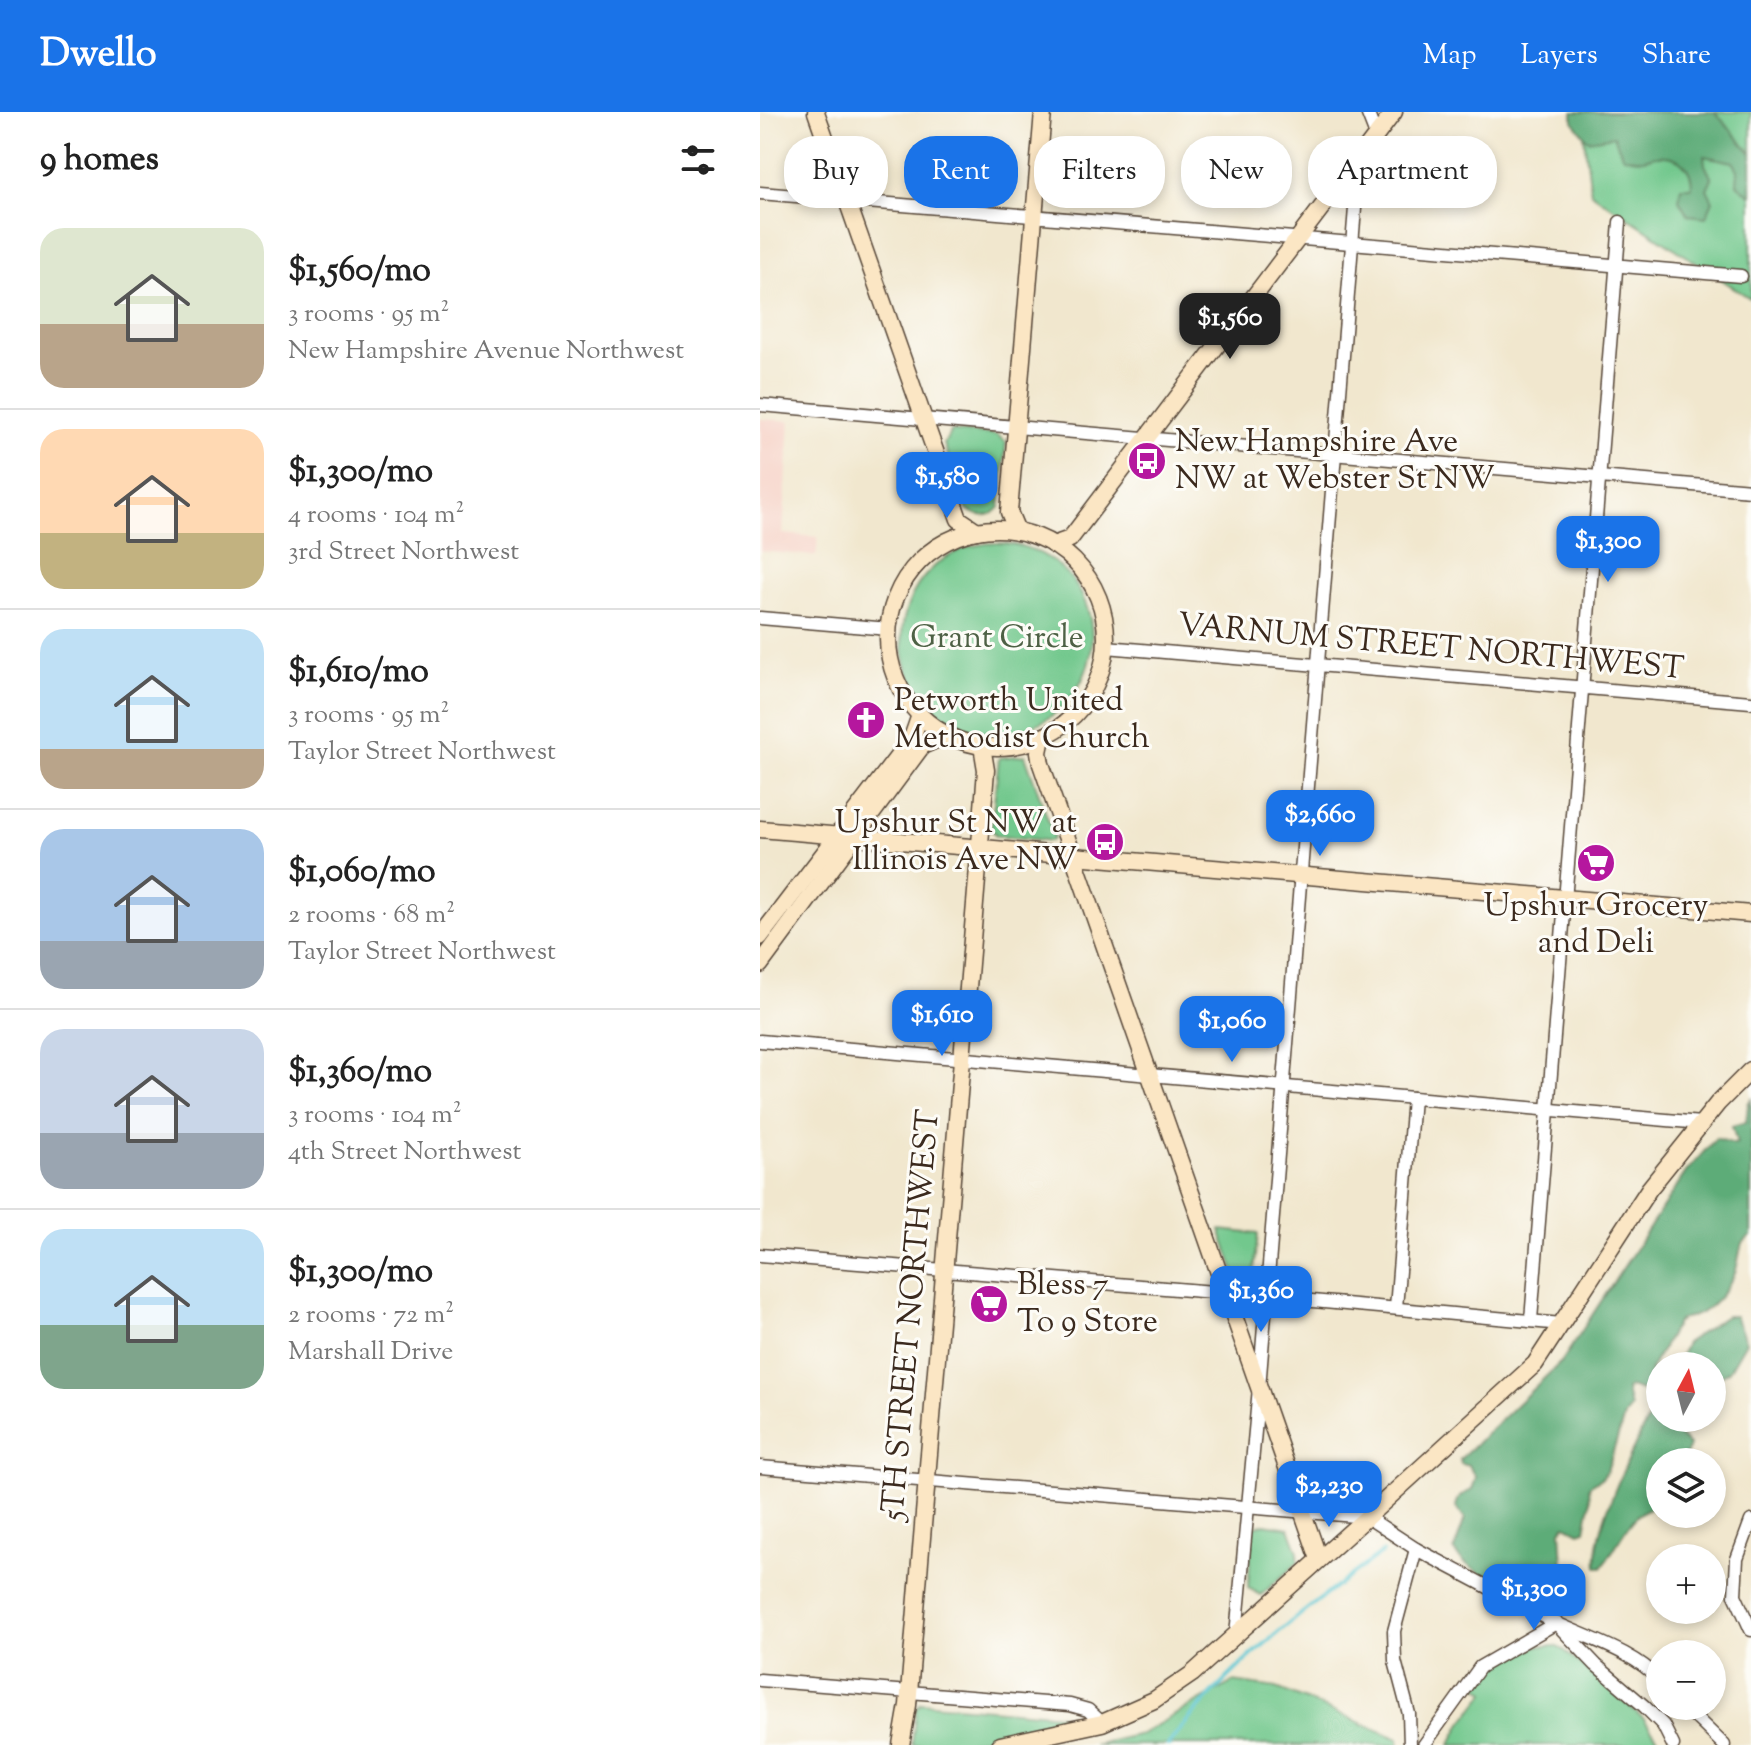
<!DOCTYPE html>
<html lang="en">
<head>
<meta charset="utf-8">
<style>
	body { margin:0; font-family:"Sorts Mill Goudy",serif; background:#f2f2f2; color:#222; height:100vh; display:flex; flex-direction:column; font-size:30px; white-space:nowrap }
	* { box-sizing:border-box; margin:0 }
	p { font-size:26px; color:#767676 }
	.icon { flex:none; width:44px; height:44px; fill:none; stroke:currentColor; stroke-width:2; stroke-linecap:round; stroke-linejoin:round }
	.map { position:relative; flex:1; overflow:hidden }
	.details { display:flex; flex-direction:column; background:#fff; width:760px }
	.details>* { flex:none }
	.top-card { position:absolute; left:24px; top:24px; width:760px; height:72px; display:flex; gap:16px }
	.needle { width:52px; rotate:7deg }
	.controls { position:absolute; left:886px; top:1240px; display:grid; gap:16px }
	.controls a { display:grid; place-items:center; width:80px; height:80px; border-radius:50%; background:#fff; box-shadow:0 4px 12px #0003; font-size:40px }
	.price { position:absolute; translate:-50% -68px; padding:0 18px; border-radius:16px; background:#1a73e8; color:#fff; font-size:26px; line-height:52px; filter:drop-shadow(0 2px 4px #0008) }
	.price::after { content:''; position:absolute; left:50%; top:48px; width:24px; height:18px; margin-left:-12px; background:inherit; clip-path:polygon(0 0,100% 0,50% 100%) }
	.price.selected { background:#222; color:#fff }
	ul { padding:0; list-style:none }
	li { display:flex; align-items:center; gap:24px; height:200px; padding:0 40px }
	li+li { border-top:2px solid #e0e0e0 }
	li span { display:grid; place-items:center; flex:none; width:224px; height:160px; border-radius:24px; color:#555 }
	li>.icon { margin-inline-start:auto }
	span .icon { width:96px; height:96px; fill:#fffc; stroke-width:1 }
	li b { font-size:34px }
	h2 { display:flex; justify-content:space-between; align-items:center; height:96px; padding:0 40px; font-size:34px }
	.chip { padding:0 28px; border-radius:32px; background:#fff; box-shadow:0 4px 12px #0003; font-size:28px; line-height:72px }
	.chip.selected { background:#1a73e8; color:#fff }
	header { display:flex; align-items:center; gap:48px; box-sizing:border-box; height:112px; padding:0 40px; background:#1a73e8; color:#fff }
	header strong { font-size:38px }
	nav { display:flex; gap:44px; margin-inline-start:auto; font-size:28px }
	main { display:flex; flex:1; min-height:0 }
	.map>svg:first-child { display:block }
	.built { fill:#f6d1c6 }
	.green { fill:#72c88d; stroke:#567956; stroke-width:2 }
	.forest { fill:#5dac78; stroke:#4c6b4b; stroke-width:2 }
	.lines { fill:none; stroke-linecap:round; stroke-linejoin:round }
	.stream { stroke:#59c5d0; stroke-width:4 }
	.street-casing { stroke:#564638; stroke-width:15 }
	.secondary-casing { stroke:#564638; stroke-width:19 }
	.street { stroke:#fff; stroke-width:12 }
	.secondary { stroke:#fbe6c4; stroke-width:16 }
	.labels { text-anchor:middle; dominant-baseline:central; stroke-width:6; stroke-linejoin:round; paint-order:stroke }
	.poi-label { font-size:32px; fill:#3b2a1e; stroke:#fdfcf7; text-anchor:start }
	.park-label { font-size:32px; fill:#4e6145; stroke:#fdfcf7 }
	.street-label { font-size:32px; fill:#3b2a1e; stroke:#fdfcf7 }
</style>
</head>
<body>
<header>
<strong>Dwello</strong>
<nav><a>Map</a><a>Layers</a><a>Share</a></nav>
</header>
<main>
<section class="details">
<h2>9 homes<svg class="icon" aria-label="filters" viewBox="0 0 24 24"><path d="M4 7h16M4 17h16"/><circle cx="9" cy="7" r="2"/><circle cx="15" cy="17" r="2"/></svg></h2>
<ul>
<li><span style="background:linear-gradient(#dfe7d0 60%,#b9a48a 0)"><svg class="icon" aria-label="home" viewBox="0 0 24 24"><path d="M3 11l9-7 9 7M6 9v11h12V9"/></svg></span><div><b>$1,560/mo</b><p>3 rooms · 95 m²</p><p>New Hampshire Avenue Northwest</p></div></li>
<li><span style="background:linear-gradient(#ffd9b3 65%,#c2b280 0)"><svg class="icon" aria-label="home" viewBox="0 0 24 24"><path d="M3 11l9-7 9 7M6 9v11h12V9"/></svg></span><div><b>$1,300/mo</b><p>4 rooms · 104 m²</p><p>3rd Street Northwest</p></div></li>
<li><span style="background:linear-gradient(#bfe0f5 75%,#b9a48a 0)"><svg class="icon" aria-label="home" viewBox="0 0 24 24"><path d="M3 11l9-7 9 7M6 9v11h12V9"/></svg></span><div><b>$1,610/mo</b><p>3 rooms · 95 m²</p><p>Taylor Street Northwest</p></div></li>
<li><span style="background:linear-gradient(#a9c7e8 70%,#9aa5b1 0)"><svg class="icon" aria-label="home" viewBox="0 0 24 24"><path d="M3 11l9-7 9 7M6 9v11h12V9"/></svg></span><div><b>$1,060/mo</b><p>2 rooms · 68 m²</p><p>Taylor Street Northwest</p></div></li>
<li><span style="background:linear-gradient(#c9d6e8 65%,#9aa5b1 0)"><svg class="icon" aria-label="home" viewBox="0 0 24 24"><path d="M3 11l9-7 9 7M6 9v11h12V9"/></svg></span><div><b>$1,360/mo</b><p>3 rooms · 104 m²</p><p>4th Street Northwest</p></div></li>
<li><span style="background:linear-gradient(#bfe0f5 60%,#7fa58c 0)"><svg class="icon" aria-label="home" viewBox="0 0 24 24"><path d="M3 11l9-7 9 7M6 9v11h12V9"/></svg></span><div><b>$1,300/mo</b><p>2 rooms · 72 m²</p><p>Marshall Drive</p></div></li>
</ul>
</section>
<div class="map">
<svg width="991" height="1633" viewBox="0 0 991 1633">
	<rect width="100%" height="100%" fill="#fdfcf7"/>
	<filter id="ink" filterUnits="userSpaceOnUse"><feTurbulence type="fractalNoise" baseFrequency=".0125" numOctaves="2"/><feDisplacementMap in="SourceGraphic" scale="16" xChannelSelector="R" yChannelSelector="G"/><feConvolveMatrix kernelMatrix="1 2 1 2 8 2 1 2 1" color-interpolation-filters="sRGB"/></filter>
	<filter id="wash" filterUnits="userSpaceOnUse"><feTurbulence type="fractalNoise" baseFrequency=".006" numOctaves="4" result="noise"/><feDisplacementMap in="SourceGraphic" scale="32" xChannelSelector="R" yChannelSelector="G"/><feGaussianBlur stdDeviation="1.8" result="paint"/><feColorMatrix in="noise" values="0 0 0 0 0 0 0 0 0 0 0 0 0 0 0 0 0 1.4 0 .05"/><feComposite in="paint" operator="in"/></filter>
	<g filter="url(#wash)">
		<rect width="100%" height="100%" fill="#f1e7ce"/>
		<path class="built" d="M0,307L30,309L23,422L58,425L56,444L0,439Z"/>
		<g class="green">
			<path d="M821,0H991V187L831,81Z"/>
			<path d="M191,319L237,323L246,330L240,395C231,407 217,405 207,397L184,332Z"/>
			<circle cx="237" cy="526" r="95"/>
			<path d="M265,643L294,725L291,729L236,723L231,717L239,646Z"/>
			<path d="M460,1118L498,1122L493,1170L478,1168Z"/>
			<path d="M504,1412L529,1416L538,1440V1450L501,1483L488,1476L493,1415Z"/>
			<path d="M775,1534H795L804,1538L883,1606L903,1633H690L702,1611L726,1580L716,1572L731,1555Z"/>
			<path d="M473,1570L517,1576L639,1627V1633H333L381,1622Z"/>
			<path d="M161,1591L301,1603L304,1605L301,1609L193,1633H152L156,1597Z"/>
		</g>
		<g class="forest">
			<path d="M813,0H955L991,41V84L977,72L978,58L973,50L944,44L945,53L952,66L947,77L953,89L946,105L928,103L919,88L921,75H932C932,54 918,42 897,44C892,44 888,47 883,47C877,48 869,45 863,45L854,24L828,28L813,9Z"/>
			<path d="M991,987V1124C976,1133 981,1148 974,1163C967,1179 951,1198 934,1204C926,1206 923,1205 917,1211L891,1256L885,1278L881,1279L870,1275L866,1278L870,1295L864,1305L847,1359L842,1366L829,1374L830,1391L825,1418L819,1420L806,1413L801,1418L803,1454L811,1466L809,1471L788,1473L780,1486L775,1487C753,1476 706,1460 694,1439L705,1406L696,1396C697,1384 703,1382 712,1378L716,1365L709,1354L701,1352L700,1347L802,1249L926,1060L956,1026L974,1032L977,1031L972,1014L986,1010L988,992Z"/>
			<path d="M966,1204H975L986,1230L969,1259L960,1264L952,1260V1254H915L926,1231Z"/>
			<path d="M900,1284V1306H911L910,1316L929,1333L923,1350H900V1391C894,1395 888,1396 882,1400C867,1410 854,1440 842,1455H837C832,1413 880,1322 900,1284Z"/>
		</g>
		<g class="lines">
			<path class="stream" d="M408,1633C468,1554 544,1498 623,1440"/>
		</g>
	</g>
	<g filter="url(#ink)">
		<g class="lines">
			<g class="street-casing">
				<g id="street">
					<path d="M607,0L616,23"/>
					<path d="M0,81L981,164"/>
					<path d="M0,293L991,378"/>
					<path d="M0,506L129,517"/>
					<path d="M346,535L991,590"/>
					<path d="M0,929L941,1011"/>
					<path d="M0,1143L466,1181L802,1212"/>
					<path d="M636,1196L653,986"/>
					<path d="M771,1208L860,110"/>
					<path d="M0,1355L607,1405L656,1437L796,1511L836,1553L884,1594L903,1613L913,1633"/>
					<path d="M991,1409L977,1447L975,1483L991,1518"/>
					<path d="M476,1523L499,1276L599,47"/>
					<path d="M0,1568L310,1593L328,1598L342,1611"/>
					<path d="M924,1594L964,1633"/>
					<path d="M650,1633L649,1602L635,1549L634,1519L656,1437"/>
					<path d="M664,1633L720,1555L796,1511C830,1527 874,1540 900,1568"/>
				</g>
			</g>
			<g class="secondary-casing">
				<g id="secondary">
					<path d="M56,0L199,407L217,419"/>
					<circle cx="237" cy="526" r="109"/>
					<path d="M257,419L249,400L283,0"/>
					<path d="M293,433L310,427L634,0"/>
					<path d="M282,626L279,640L281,652L559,1447"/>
					<path d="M0,717L991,802"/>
					<path d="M0,825L152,626L160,603"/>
					<path d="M0,853L162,634L187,623"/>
					<path d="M141,1633L148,1593L223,696L226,658L222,634"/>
					<path d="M240,1633L342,1611L394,1588L432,1562L607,1405L775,1252L889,1077L958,991L991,958"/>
				</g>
			</g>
			<use href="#street" class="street"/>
			<use href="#secondary" class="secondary"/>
		</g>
	</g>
	<defs>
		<g id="bus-disc" transform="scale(2)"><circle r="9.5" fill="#b5179e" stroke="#fdfcf7"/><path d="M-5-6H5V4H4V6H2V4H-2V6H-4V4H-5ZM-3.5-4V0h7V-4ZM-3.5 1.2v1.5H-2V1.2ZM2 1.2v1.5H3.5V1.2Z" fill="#fff"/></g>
		<g id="church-disc" transform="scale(2)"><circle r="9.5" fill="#b5179e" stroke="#fdfcf7"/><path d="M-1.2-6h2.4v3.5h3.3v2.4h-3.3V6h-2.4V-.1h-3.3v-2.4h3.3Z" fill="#fff"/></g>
		<g id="supermarket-disc" transform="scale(2)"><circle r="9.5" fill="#b5179e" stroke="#fdfcf7"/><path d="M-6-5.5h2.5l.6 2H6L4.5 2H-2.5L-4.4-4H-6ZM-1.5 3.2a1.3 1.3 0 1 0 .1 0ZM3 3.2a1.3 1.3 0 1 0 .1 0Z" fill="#fff"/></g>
	</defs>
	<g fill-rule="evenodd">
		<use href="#bus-disc" x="387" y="349"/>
		<use href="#church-disc" x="106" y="608"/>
		<use href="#bus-disc" x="345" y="730"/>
		<use href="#supermarket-disc" x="836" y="751"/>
		<use href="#supermarket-disc" x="229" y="1192"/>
	</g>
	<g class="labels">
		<g class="poi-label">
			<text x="415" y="331">New Hampshire Ave<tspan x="415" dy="37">NW at Webster St NW</tspan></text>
			<text x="134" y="590">Petworth United<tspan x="134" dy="37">Methodist Church</tspan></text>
			<text x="317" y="712" text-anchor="end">Upshur St NW at<tspan x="317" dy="37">Illinois Ave NW</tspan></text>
			<text x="836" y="795" text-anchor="middle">Upshur Grocery<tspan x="836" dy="37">and Deli</tspan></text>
			<text x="257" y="1174">Bless 7<tspan x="257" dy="37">To 9 Store</tspan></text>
		</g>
		<g class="park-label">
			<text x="237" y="527">Grant Circle</text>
		</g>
		<g class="street-label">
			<text transform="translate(671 536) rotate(5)">VARNUM STREET NORTHWEST</text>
			<text transform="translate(152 1203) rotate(-85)">5TH STREET NORTHWEST</text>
		</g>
	</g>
</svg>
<div class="controls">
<a><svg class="needle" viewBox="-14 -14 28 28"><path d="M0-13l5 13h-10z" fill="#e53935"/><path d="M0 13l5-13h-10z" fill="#767676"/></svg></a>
<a><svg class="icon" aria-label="layers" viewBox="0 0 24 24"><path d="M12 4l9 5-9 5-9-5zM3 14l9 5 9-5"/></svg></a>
<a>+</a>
<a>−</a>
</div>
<b class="price selected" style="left:470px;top:249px">$1,560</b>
<b class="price" style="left:187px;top:408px">$1,580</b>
<b class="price" style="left:848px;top:472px">$1,300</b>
<b class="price" style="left:560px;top:746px">$2,660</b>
<b class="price" style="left:182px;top:946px">$1,610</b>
<b class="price" style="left:472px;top:952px">$1,060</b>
<b class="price" style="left:501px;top:1222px">$1,360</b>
<b class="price" style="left:569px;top:1417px">$2,230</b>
<b class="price" style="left:774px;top:1520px">$1,300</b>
<div class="top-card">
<a class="chip">Buy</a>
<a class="chip selected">Rent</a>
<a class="chip">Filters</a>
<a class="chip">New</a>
<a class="chip">Apartment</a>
</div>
</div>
</main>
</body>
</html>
